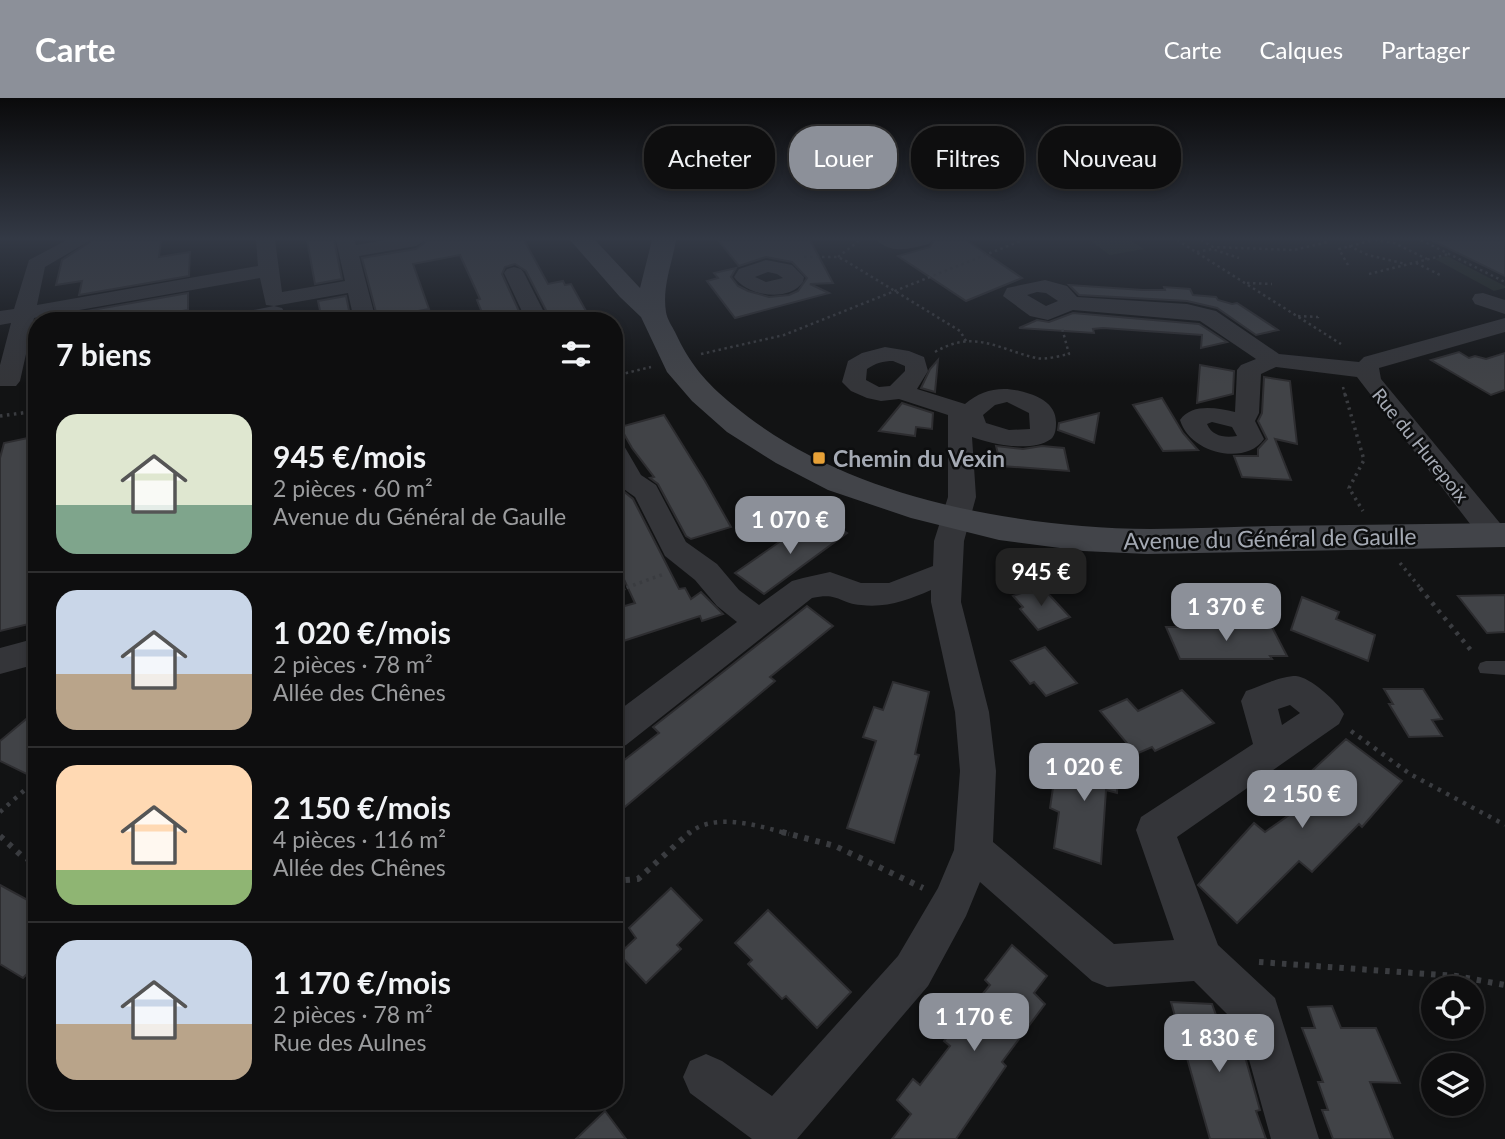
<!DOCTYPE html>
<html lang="fr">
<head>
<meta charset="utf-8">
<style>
	body { margin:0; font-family:Lato,sans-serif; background:#171718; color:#f1f3f6; height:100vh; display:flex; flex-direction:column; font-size:26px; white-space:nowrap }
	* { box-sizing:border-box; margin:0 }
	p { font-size:23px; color:#9b9c9e }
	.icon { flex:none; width:38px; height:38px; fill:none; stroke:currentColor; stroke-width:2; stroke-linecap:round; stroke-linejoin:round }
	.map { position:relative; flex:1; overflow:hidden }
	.sheet { position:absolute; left:28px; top:214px; width:595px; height:798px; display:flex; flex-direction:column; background:#0e0e0f; border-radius:28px; box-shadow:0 4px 10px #0003,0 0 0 2px #2e2e2f }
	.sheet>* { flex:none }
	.hud { position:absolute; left:644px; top:28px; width:665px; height:63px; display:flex; gap:14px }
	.tools { position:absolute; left:1421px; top:878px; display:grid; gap:14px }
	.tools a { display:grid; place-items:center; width:63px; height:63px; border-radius:50%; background:#0e0e0f; box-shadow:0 4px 10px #0003,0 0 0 2px #2e2e2f; font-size:35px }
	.price { position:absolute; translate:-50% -60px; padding:0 16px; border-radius:14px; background:#8c9099; color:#fff; font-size:23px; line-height:46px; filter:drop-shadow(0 2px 4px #0008) }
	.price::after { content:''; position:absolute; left:50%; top:42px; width:21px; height:16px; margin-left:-10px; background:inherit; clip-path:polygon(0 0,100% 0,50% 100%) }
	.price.active { background:#222; color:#fff }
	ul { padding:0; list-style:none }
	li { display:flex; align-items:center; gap:21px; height:175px; padding:0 28px }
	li+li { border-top:2px solid #2e2e2f }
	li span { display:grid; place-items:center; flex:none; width:196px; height:140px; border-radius:21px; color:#555 }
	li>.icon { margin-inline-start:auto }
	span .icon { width:84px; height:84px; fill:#fffc; stroke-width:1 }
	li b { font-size:30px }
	h2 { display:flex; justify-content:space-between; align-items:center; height:84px; padding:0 28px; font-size:30px }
	.chip { padding:0 24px; border-radius:28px; background:#0e0e0f; box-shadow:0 4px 10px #0003,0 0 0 2px #2e2e2f; font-size:24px; line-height:63px }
	.chip.active { background:#8c9099; color:#fff }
	header { display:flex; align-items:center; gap:42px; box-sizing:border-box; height:98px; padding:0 35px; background:#8c9099; color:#fff }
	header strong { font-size:33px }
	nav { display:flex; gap:38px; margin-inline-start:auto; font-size:24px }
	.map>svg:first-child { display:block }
	.green { fill:#1f261f }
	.building { fill:#414347; stroke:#2d2d30; stroke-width:2 }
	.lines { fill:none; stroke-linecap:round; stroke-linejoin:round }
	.path-far3 { stroke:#3a3c40; stroke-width:2.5; stroke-dasharray:2.5 3.5; stroke-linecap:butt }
	.path-far2 { stroke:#3a3c40; stroke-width:3.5; stroke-dasharray:2.5 4.5; stroke-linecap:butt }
	.path-far1 { stroke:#3a3c40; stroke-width:4.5; stroke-dasharray:3.5 6; stroke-linecap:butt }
	.path { stroke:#3a3c40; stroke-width:6; stroke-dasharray:4.5 7; stroke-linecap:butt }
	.lane { fill:#343539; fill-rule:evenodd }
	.street { fill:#343539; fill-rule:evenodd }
	.secondary { fill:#424449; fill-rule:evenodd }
	.poi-dot { fill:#e7a137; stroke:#0d0e0f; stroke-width:2.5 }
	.labels { text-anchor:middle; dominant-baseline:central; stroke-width:5; stroke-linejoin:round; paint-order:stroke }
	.far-street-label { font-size:19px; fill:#a5aab4; stroke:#0d0e0f }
	.poi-label { font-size:23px; font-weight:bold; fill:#a5aab4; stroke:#0d0e0f; text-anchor:start }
	.street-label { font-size:23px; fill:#a5aab4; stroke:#0d0e0f }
</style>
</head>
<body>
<header>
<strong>Carte</strong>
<nav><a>Carte</a><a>Calques</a><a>Partager</a></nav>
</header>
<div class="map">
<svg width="1505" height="1041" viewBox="0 0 1505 1041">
	<rect width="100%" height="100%" fill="#121314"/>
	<g class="green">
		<path d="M1089,142H1130L1144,151L1110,157Z"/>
		<path d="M1447,158L1505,188V190L1494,193L1435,161Z"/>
	</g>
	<g class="building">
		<path d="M93,142H161L159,159L190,154L189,178L79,197L82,183L56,187L62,162Z"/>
		<path d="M307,142H334L342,181L315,186Z"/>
		<path d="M428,142H524L548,186L563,183L565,187L571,186L591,222H551L526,173L515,166L505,169L502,176L523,222H485L477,202L480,201L460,157L413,166L429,211L418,213L421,222H378L362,160L416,151Z"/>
		<path d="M718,142H810L833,185L810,186L829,195L735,220L707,183L718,180L714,175L736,170L731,179L738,188L748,193L769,199L789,197L798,193L807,180L792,164L766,159L739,168Z"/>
		<path d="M934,142H966L1022,180L966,203L898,158L930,149Z"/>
		<path d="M1431,142H1505V178Z"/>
		<path d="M1069,187L1143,192H1165L1164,189L1190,191L1193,197L1216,199L1218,202L1232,206L1237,205L1278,232L1256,237L1217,210L1187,203L1079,197Z"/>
		<path d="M188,195V212L132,222H74L75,215Z"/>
		<path d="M346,198L351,222H322L318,203Z"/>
		<path d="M1073,215L1199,226L1227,244L1201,250L1202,237L1103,230L1093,231L1094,235L1019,230L1037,222L1049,224Z"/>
		<path d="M1459,254L1469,260L1475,258L1486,261L1505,255V292L1491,297L1431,262Z"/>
		<path d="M938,262L935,294L921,290L930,271Z"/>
		<path d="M1200,267L1234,273L1233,296L1197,305Z"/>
		<path d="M1264,279L1290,283L1297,346L1275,341L1291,382L1242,379L1234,358H1258V351L1267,341L1258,323L1262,315Z"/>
		<path d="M1162,300L1183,335L1198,352L1163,353L1133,307Z"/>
		<path d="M902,305L933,315L932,331L916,329L915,338L879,333Z"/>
		<path d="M1099,315L1094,345L1058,332L1059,325Z"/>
		<path d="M664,317L705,383L731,429L691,441L686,438L658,386L650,380L654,379L632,350L620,329Z"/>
		<path d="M37,338V524L0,533V360L4,345Z"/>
		<path d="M996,348L1023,351L1042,348L1064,350L1069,373L1001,368Z"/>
		<path d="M614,388H617L633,401L679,491L685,490L691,501L701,494L723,516L702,523L700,518L614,546V511L635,505L614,460Z"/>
		<path d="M822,419L847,435L764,496L735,475L785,440L789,443Z"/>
		<path d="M1041,488L1070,519L1038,532L1020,511L1023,509L1013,498Z"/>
		<path d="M1505,497V534L1487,535L1458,498Z"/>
		<path d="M1302,499L1339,514L1336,521L1375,537L1368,563L1291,532Z"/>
		<path d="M807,508L833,528L770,579L775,583L614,718V670L659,635L653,629Z"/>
		<path d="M1166,529H1272L1287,558H1270L1272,561H1180Z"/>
		<path d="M1045,549L1077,585L1046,598L1034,584L1030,586L1011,563Z"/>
		<path d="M893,584L929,594L915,656L919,657L894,745L847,730L876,643L863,639L874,609L883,612Z"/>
		<path d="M1384,591H1423L1442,621L1432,622L1442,638L1409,639L1389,606H1393Z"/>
		<path d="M1182,592L1214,625L1155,653L1152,649L1136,656L1100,613L1127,601L1138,613Z"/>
		<path d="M37,612V681L0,663V643Z"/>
		<path d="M1346,641L1402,683L1362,729L1359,726L1312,774L1299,763L1237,825L1198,787L1254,725L1265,734L1306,705L1301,702L1315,692L1302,682Z"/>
		<path d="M1073,647L1119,662L1117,695L1106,692L1101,766L1054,750L1059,714L1050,710L1055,676L1068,680Z"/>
		<path d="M0,787L37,807V866L23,880L0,866Z"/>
		<path d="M671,790L702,822L677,847L681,851L646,885L619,856L636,840L629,830Z"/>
		<path d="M768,812L851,894L817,930L786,898L782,901L748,866L752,862L735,845Z"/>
		<path d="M1012,847L1047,878L1034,895L1045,906L1002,964L1006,968L956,1041H892L911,1016L897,1002L913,981L920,987L950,948L944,943L990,887L985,882Z"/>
		<path d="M1171,904L1212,906L1220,928H1228L1238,955H1244L1260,1012L1256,1013L1266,1041H1210Z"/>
		<path d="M1332,908L1341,930H1376L1400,985L1370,984L1393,1041H1333L1322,1012H1328L1318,984H1323L1302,930H1315L1308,909Z"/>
		<path d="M605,1013L626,1041H576Z"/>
	</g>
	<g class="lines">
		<g class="path-far3">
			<path d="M1177,142L1341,246"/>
			<path d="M1201,142L1213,149L1294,152L1328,144"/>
			<path d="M1375,142L1394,145L1427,161"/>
			<path d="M1421,142L1505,184"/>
			<path d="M1349,148L1368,157L1406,166"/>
			<path d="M1197,154L1212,151L1239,160"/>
			<path d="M804,159H838L846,163L960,233L966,243"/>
			<path d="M838,159L860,142"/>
			<path d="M1416,165L1440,177"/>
			<path d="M1348,167L1339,151L1374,142"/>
			<path d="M1369,176L1449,156"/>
			<path d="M1247,185L1272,186"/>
			<path d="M1298,218L1318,219L1319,216"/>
			<path d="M935,254C974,231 998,251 1036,260C1046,262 1059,258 1069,256L1062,230"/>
			<path d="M701,256L784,237L1023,142"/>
			<path d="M614,278L651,269"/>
			<path d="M1343,289L1345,297"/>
		</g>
		<g class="path-far2">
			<path d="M1345,296L1364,362L1349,390L1363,413"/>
			<path d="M0,318L37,313"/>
			<path d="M1400,465L1422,492"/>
			<path d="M620,492L664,476"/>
		</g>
		<g class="path-far1">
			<path d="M1420,490L1474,556"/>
			<path d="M614,494L625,490"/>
			<path d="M1351,633L1410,676L1505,727"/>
			<path d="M0,714L37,681"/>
			<path d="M688,736C714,713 759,728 789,736"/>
		</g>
		<g class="path">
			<path d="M782,734L835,748L923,790"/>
			<path d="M0,738L23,759L37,765"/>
			<path d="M614,783L638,781L690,734"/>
			<path d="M1259,864L1456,878L1505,887"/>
		</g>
		<path class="lane" d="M1486,563H1505V577L1480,575L1478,570L1480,565Z"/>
		<g class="street">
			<path d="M67,142H91L45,169L37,207L258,168L256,142H275L282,194L345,183L336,142H354L356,147L385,142H426L416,148L359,158L376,222H354L348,195L274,208L266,207L260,180L34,220L20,283L16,288H0V267L11,225L0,227V213L14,211L29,162Z"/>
			<path d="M877,142H932L929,146C912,150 891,157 877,142Z"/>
			<path d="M766,162L792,167L804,179L803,184C789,204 748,199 734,179L739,171ZM768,174L777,176L783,180L766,184L755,179Z"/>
			<path d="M514,169L521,171L524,175L548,222H526L504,175L507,171Z"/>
			<path d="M1045,182L1067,188L1077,199L1187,206L1216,213L1279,256L1359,264L1364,259L1505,220V234L1379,270L1381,281L1504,430L1505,443L1494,447L1484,444L1357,279L1276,269L1261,276L1259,315L1255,323L1264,341C1246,368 1190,356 1180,322C1192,305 1217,310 1235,314L1237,272L1241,267L1256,261L1200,223L1073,212L1048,222L1030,218L1003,198L1007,190ZM1037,194L1046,195L1058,203L1046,208L1027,197ZM1212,324L1232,329L1237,338C1224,340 1212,338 1207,326Z"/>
			<path d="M1483,195L1505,202V216L1475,206L1472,201L1475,196Z"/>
			<path d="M274,208L282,210L285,215L282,220L270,222H225L228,217Z"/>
			<path d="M885,249L909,253L924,259L928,273L917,291L965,306C981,292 1000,288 1020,293C1037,297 1057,305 1056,326C1056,331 1055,338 1051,341C1032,355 991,346 972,339L976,399L964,443L961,504L989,614L996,673L993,744L1114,846L1174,842L1136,732L1141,719L1253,646L1241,603L1246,593C1260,588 1281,578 1296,578C1310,579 1338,604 1344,616L1339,626L1177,739L1218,847L1275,900L1319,1041H1271L1240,929L1194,883L1107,889L1092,883L980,784L966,818L928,888L797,1041H752L690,995L683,979L690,963L706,956L722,963L772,998L898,858L938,790L954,752L960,673L955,614L931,504V492C908,502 887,510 861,507C838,505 839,494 812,500L626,647L614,651V616L737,524L717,508L695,482L665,458L635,399L621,389L614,377V344L623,346L641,377L656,387L686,444L717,466L739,492L759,507L792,483L803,480L830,474L861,485H889L933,468L934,443L948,399V317L899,301L881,303L867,300L851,293L842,284L848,263L862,255ZM893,263L905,268V273L890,288L879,289L866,282L867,271C876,265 883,263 893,263ZM1007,304L1029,315L1030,331L1009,332L986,325L983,317L995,307ZM1290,607L1300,615L1282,627L1278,611Z"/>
			<path d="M37,540V566L0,576V550Z"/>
		</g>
		<path class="secondary" d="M570,142H595L640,190L652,142H676C672,166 662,189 666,214C667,221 672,228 675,234C690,266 705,284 733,307C828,386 962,418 1082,428C1145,434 1209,429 1273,428C1350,427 1428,426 1505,425V449L1147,456L1083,453L999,442L911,420L828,392L776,365L727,334L692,303L667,274L641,219L620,199Z"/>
	</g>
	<linearGradient id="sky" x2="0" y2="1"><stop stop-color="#0a0a0b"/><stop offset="0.49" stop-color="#333945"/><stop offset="1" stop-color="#333945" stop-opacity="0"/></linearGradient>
	<rect width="1505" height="287" fill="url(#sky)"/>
	<rect class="poi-dot" x="812" y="353" width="14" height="14" rx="3.5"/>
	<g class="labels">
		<g class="far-street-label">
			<text transform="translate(1421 347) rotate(51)">Rue du Hurepoix</text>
		</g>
		<g class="poi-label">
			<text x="833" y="360">Chemin du Vexin</text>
		</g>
		<g class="street-label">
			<text transform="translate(1270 440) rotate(-1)">Avenue du Général de Gaulle</text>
		</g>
	</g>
</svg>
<div class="tools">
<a><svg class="icon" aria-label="locate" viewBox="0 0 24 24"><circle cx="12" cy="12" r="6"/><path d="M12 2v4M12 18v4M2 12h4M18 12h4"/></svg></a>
<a><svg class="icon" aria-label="layers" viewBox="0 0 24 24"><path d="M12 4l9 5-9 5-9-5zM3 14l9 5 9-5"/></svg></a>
</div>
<b class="price" style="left:790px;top:458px">1 070 €</b>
<b class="price active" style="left:1041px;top:510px">945 €</b>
<b class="price" style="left:1226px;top:545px">1 370 €</b>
<b class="price" style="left:1084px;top:705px">1 020 €</b>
<b class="price" style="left:1302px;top:732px">2 150 €</b>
<b class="price" style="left:974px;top:955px">1 170 €</b>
<b class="price" style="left:1219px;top:976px">1 830 €</b>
<div class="hud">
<a class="chip">Acheter</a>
<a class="chip active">Louer</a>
<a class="chip">Filtres</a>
<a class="chip">Nouveau</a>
</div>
<section class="sheet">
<h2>7 biens<svg class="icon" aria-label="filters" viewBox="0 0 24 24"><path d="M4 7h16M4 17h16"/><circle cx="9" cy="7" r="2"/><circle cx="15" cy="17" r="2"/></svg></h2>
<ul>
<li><span style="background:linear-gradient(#dfe7d0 65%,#7fa58c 0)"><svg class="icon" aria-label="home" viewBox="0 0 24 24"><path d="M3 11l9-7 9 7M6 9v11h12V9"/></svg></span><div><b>945 €/mois</b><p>2 pièces · 60 m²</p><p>Avenue du Général de Gaulle</p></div></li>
<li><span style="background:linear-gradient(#c9d6e8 60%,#b9a48a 0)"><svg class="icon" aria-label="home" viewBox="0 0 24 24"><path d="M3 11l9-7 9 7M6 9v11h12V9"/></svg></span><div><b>1 020 €/mois</b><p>2 pièces · 78 m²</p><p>Allée des Chênes</p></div></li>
<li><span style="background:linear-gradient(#ffd9b3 75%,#8fb573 0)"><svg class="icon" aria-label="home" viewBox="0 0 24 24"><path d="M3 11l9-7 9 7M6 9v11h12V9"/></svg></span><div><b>2 150 €/mois</b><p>4 pièces · 116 m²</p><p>Allée des Chênes</p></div></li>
<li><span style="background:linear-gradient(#c9d6e8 60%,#b9a48a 0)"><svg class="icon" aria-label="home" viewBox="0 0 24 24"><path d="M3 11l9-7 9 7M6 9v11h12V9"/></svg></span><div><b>1 170 €/mois</b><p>2 pièces · 78 m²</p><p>Rue des Aulnes</p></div></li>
</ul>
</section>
</div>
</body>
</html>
